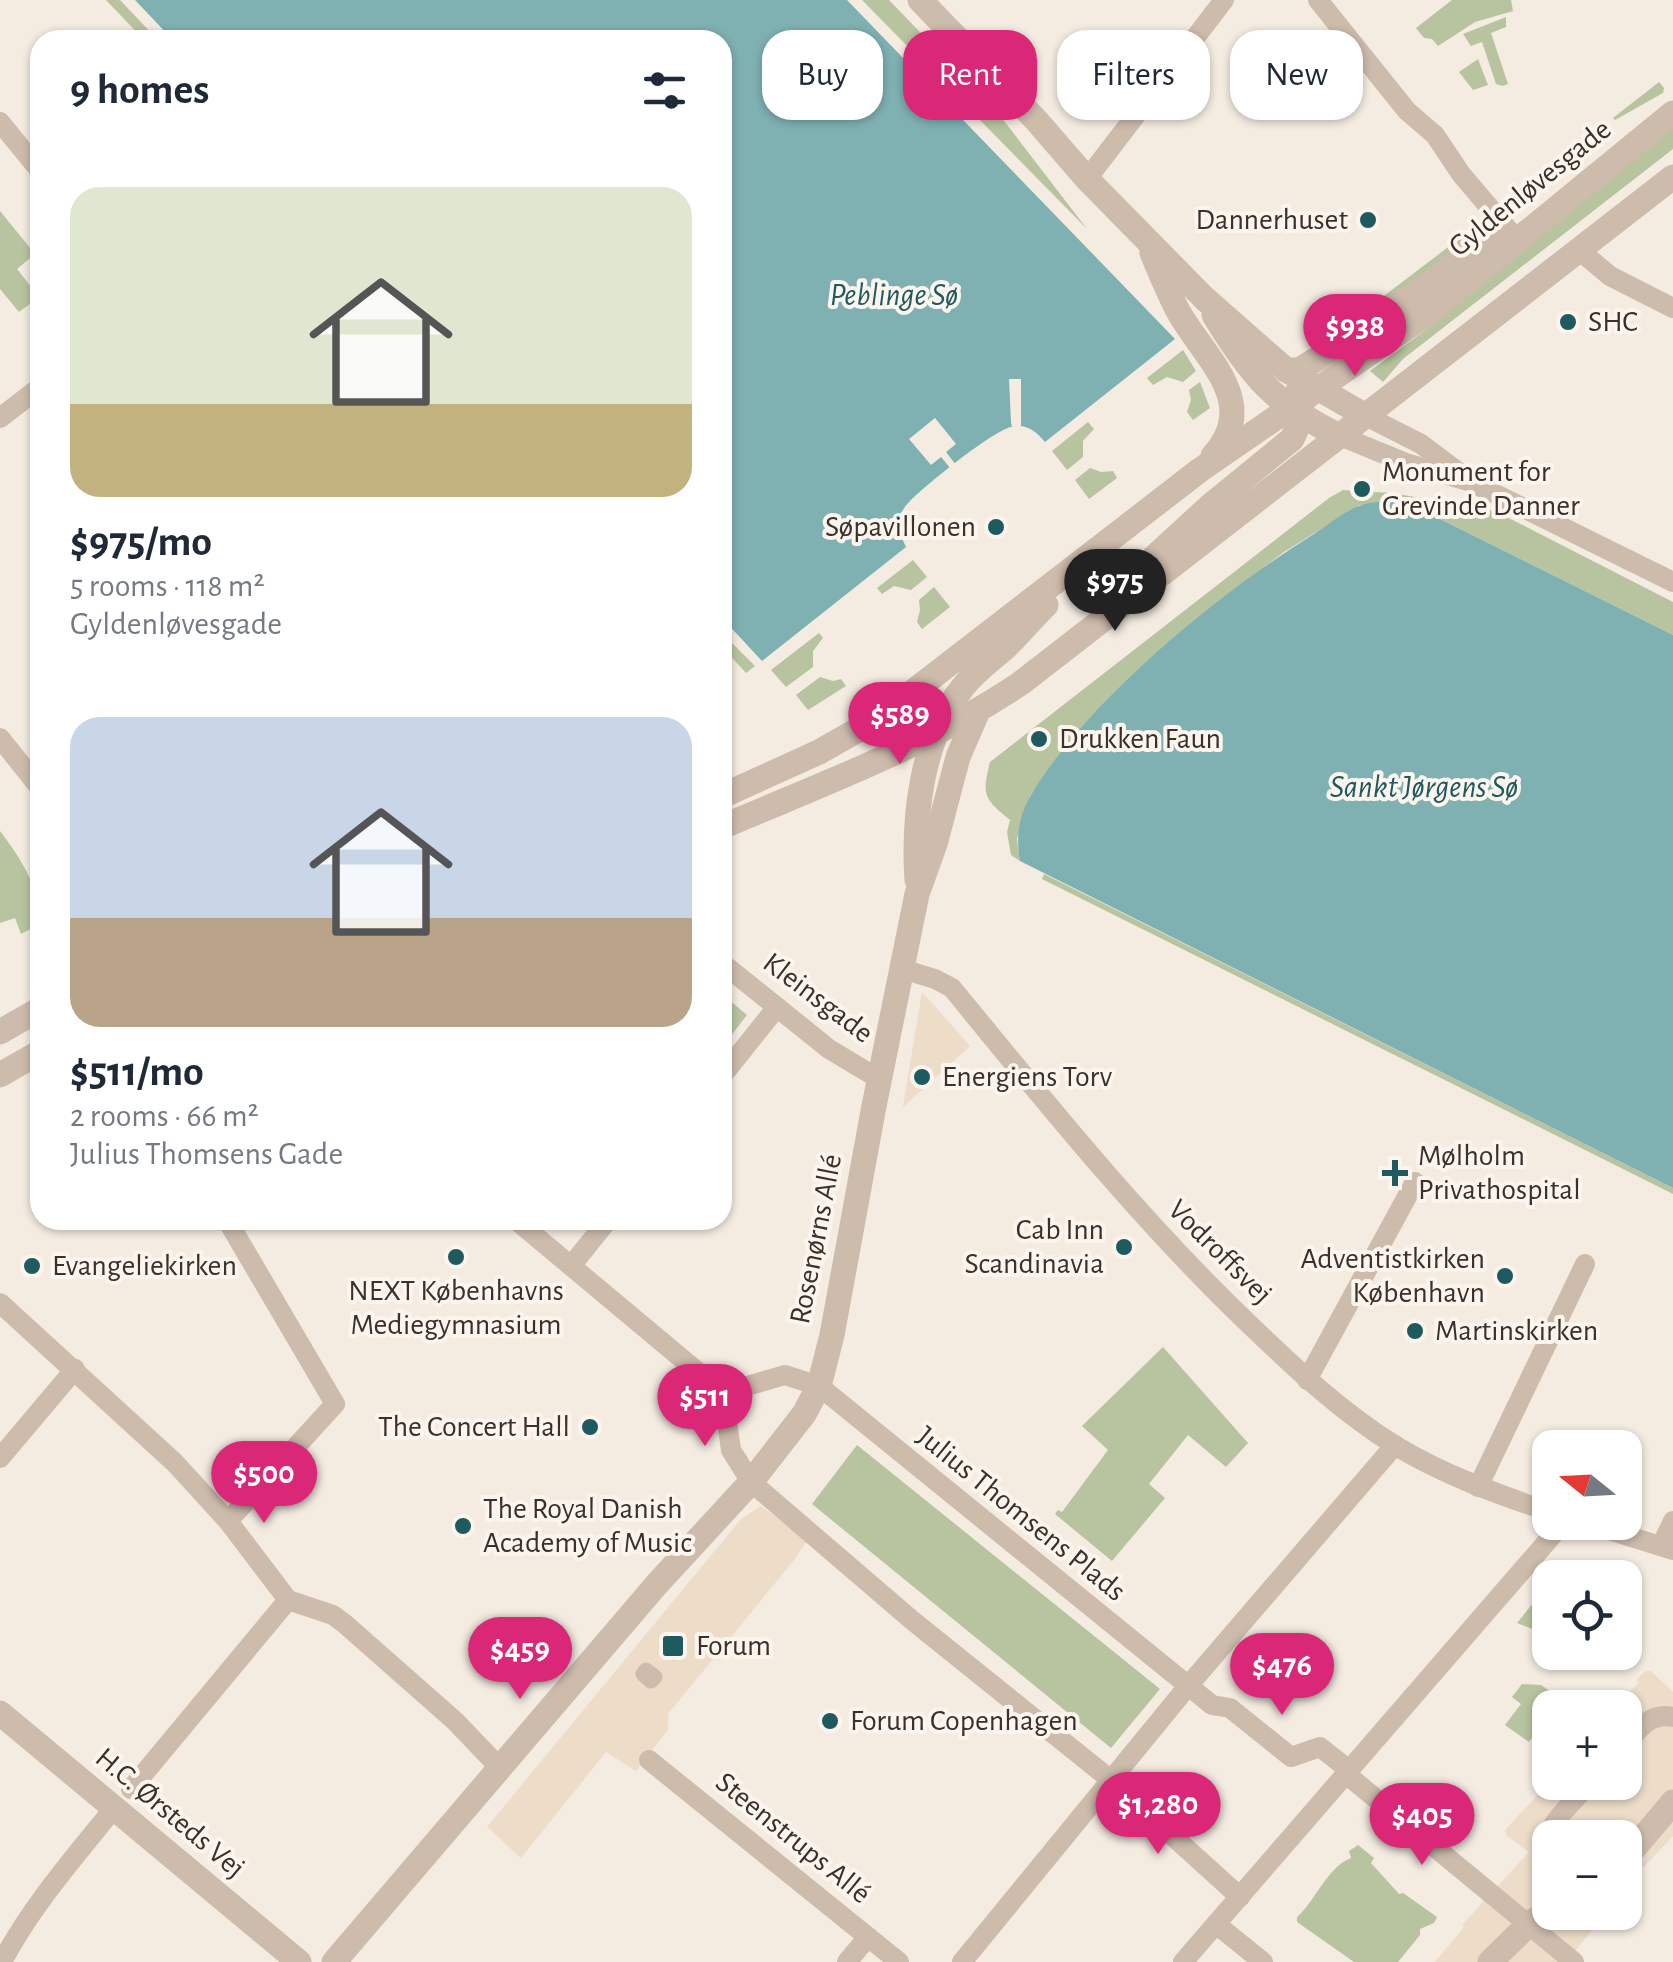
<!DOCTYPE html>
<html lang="en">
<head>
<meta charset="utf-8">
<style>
	body { margin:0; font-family:"Alegreya Sans",sans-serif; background:#f2f2f3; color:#1f2937; height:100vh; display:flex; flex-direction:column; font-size:38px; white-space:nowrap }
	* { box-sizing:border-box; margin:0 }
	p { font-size:32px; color:#747a83 }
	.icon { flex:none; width:55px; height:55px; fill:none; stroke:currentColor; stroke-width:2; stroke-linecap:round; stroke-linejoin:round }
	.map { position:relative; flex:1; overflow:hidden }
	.sheet { position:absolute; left:30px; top:30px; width:702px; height:1200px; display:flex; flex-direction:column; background:#fff; border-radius:30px; box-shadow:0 2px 8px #0004 }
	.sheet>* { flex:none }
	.guide { position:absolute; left:762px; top:30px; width:760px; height:90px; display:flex; gap:20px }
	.needle { width:65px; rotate:288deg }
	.tools { position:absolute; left:1532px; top:1430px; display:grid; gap:20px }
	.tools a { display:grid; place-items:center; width:110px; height:110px; border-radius:20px; background:#fff; box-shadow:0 2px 8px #0004; font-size:50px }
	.price { position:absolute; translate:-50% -85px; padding:0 22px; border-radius:35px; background:#db2777; color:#fff; font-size:32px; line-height:65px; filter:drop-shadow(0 2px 5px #0008) }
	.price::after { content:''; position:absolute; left:50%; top:60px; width:30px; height:22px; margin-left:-15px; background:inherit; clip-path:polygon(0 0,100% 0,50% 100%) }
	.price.on { background:#222; color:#fff }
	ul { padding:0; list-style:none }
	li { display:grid; align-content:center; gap:20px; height:530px; padding:0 40px }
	li span { display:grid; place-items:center; height:310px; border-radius:30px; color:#555 }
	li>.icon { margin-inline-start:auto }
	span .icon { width:180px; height:180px; fill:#fffc; stroke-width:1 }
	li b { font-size:42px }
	h2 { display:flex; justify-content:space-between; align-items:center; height:120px; padding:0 40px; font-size:42px }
	.chip { padding:0 35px; border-radius:30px; background:#fff; box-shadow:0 2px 8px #0004; font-size:35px; line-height:90px }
	.chip.on { background:#db2777; color:#fff }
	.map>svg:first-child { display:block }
	.green { fill:#b8c4a0 }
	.plaza { fill:#ecdcc8 }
	.water { fill:#7fb0b2 }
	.pier { fill:#f4ebe1 }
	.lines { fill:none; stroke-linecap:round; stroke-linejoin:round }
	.pedestrian { stroke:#cdbbac; stroke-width:15 }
	.minor { stroke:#cdbbac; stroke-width:20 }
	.tertiary { stroke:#cdbbac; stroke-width:25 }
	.poi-dot { fill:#1f5a5e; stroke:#fbf5ee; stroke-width:4 }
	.labels { text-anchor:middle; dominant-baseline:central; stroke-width:8; stroke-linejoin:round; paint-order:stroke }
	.street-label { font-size:30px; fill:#3b302b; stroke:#fbf5ee }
	.poi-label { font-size:30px; fill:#3b302b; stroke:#fbf5ee; text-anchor:start }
	.water-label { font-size:32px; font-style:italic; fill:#1f5a5e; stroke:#fbf5ee }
</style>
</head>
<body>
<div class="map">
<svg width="1673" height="1962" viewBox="0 0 1673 1962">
	<rect width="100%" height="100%" fill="#f4ebe1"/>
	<g class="green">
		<path d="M106,0H120L158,40H144Z"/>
		<path d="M862,0H889L998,113L1087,229Z"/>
		<path d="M1452,0H1511L1513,11L1475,22L1438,46L1432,39L1424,38L1416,28Z"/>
		<path d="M1506,17V27L1491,33L1508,84L1502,86L1496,84L1482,42L1471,46L1463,34Z"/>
		<path d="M1478,59L1488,85L1473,90L1459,72Z"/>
		<path d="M1659,82L1664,88L1663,93L1615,120L1613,118Z"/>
		<path d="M1673,128V149L1403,359L1383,382L1370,371L1431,326Z"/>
		<path d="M0,211L35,254L17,269L39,297L19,312L0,289Z"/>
		<path d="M1468,232L1465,241L1376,310L1372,305Z"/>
		<path d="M1183,350L1196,371L1183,382L1167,377L1153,385L1147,378Z"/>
		<path d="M1200,382L1210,408L1193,420L1187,412L1191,400L1189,390Z"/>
		<path d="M1088,422L1094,429L1083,441V457L1067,470L1052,451Z"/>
		<path d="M1090,468L1101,472L1113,471L1117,478L1089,499L1075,480Z"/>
		<path d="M1343,490L1392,493L1495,511L1673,602V635L1418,508L1360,505L1284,552L1223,598L1123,684L1075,735L1030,796L1017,839L1020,861L1011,855L1007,832L1010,820C983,798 982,795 990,762L1329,498Z"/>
		<path d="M913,560L927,577L911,590L894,586L882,594L877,588Z"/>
		<path d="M934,587L950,607L922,629L917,622L920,610L919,600Z"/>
		<path d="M722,633L755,666L746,673L723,648Z"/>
		<path d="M819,633L823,638L813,651V667L786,687L771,670Z"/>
		<path d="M820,677L833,681L841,679L846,686L808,710L796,695Z"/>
		<path d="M0,831C21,859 40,887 40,924L21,934L15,918L0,923Z"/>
		<path d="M1044,874L1673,1188V1194L1042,879Z"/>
		<path d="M723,995L747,1015L723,1046Z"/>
		<path d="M1163,1347L1248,1443L1226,1467L1188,1435L1149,1484L1165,1498L1112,1561L1055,1514L1058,1510L1062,1512L1108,1450L1082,1426Z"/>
		<path d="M857,1445L1160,1689L1111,1748L812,1504Z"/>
		<path d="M1538,1597L1550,1603V1628L1540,1632L1517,1623Z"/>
		<path d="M1522,1684L1541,1685L1562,1699L1555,1707L1550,1708V1715L1529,1742L1505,1725L1521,1704L1512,1697Z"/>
		<path d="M1358,1845L1374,1858L1371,1863L1399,1894L1403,1893L1437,1917L1434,1923L1420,1929V1935L1398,1962H1354L1297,1922V1917C1315,1902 1327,1867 1351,1858L1349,1851Z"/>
	</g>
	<g class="plaza">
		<path d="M922,992L970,1046L903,1107Z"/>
		<path d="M761,1506L807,1541L794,1560L668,1714V1730L636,1771L606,1752L521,1858L487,1827L741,1519Z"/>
		<path d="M1650,1670L1673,1692V1836L1625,1887V1838H1550V1912L1606,1913L1566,1962H1435L1464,1927L1462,1925L1529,1852L1507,1836L1505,1830L1544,1788L1551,1783L1625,1782V1708L1613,1707L1639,1683L1637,1680L1644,1672Z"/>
	</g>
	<g class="water">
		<path d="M135,0H847L1175,339L1045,442C1036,431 1026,423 1011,427C991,432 927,484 910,501C902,509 898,517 897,528L906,547L762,661L723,619L722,40H173Z"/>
		<path d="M1389,501L1418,508L1673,635V1188L1020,861C1016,837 1018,817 1031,795C1089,699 1219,593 1314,534C1328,525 1343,512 1359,506C1368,502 1380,502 1389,501Z"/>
	</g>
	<g class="pier">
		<path d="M1009,379H1021V426L1012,427L1011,422Z"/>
		<path d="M935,418L956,444L946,452L956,465L951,469L941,457L931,465L909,439Z"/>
	</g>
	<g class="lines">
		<g class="pedestrian">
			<path d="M669,1642L678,1649L674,1653L666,1646Z"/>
			<path d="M646,1670L655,1677L651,1681L643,1674Z"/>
		</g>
		<g class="minor">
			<path d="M1318,0L1407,111L1435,135L1461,174L1517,240"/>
			<path d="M0,122L40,171"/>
			<path d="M1087,179L1224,0"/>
			<path d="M1579,250L1610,276L1673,308"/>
			<path d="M1366,416L1421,444L1461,474"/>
			<path d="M0,418L40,387"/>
			<path d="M1340,436L1406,463L1471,482L1673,582"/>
			<path d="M0,738L40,788"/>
			<path d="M722,963L829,1049L879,1079"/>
			<path d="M902,969L935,979L952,988C1047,1104 1141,1221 1250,1325C1296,1369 1341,1412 1396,1446C1444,1475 1497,1494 1550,1512"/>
			<path d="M722,1076L777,1007"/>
			<path d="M227,1220L335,1404L228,1521"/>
			<path d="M516,1220L723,1393L731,1450L751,1482L913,1621L1111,1780L1240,1897"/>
			<path d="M571,1266L608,1220"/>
			<path d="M0,1303L175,1463L228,1521L288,1600L333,1615L345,1624L455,1721L501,1769"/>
			<path d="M1307,1380L1415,1182"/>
			<path d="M723,1393L785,1375L819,1386L1212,1705L1230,1708L1291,1757L1320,1747L1349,1770"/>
			<path d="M0,1458L75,1369"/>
			<path d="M1478,1487L1585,1264"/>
			<path d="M1583,1522L1673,1550"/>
			<path d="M1661,1546L1673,1521"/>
			<path d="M1625,1745C1639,1729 1650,1712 1673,1717"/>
			<path d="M649,1760L899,1962"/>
			<path d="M1346,1774L1574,1962"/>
			<path d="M131,1789L288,1600"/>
			<path d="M1550,1867C1532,1834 1571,1805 1591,1782"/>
			<path d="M1216,1924L1263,1962"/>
			<path d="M2,1962C32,1905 74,1858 114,1808"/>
			<path d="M847,1962L868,1937"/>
			<path d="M962,1962L1188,1686L1395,1445"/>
			<path d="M1183,1962L1564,1522"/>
		</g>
		<g class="tertiary">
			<path d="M920,0L1036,120L1087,179L1204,298L1286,370L1366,416"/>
			<path d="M1152,253C1160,272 1168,292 1178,311C1204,358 1262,402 1213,456"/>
			<path d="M1214,315C1251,376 1275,405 1340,436"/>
			<path d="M1286,370H1299L1347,340L1429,284L1478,245L1517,240"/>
			<path d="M1115,593L1210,506L1292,439L1302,417V401L1297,393"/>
			<path d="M722,796L819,752L879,718L1200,470L1431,311L1673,113"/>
			<path d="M722,827C824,783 929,745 1021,683L1673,177"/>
			<path d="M917,880C913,818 921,738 963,687C976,670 993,659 1008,645C1021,632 1033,618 1046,605"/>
			<path d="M0,1032L40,1009"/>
			<path d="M0,1075L40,1052"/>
			<path d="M0,1713L299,1962"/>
			<path d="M1625,1859L1673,1802"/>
			<path d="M334,1962L657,1584L751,1482L804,1414L819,1386L832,1335L874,1106L917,894L935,844L958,757L977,713"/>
			<path d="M1490,1962L1530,1923L1550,1911"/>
		</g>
	</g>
	<g class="poi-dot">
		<circle cx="1368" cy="220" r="10"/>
		<circle cx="1568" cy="322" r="10"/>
		<circle cx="1362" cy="489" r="10"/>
		<circle cx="996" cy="527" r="10"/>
		<circle cx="1039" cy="739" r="10"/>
		<circle cx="922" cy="1077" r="10"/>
		<path d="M1390 1158h10v10h10v10h-10v10h-10v-10h-10v-10h10z"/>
		<circle cx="1124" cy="1247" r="10"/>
		<circle cx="456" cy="1257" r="10"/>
		<circle cx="32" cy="1266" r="10"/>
		<circle cx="1505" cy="1276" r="10"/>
		<circle cx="1415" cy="1331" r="10"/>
		<circle cx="590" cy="1427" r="10"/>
		<circle cx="463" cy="1526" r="10"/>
		<rect x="661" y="1634" width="24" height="24" rx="5"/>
		<circle cx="830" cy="1721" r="10"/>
	</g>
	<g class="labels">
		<g class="street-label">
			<text transform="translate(1530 188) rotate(-39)">Gyldenløvesgade</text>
			<text transform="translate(818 998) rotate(37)">Kleinsgade</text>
			<text transform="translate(816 1239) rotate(-79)">Rosenørns Allé</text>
			<text transform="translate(1220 1252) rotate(45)">Vodroffsvej</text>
			<text transform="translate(1021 1514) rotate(39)">Julius Thomsens Plads</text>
			<text transform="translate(170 1813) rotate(40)">H.C. Ørsteds Vej</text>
			<text transform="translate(793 1838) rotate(39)">Steenstrups Allé</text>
		</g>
		<g class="poi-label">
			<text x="1348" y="220" text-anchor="end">Dannerhuset</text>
			<text x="1588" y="322">SHC</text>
			<text x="1382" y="472">Monument for<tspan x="1382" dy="34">Grevinde Danner</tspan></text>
			<text x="976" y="527" text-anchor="end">Søpavillonen</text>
			<text x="1059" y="739">Drukken Faun</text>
			<text x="942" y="1077">Energiens Torv</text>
			<text x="1418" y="1156">Mølholm<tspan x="1418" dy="34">Privathospital</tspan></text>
			<text x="1104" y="1230" text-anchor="end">Cab Inn<tspan x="1104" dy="34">Scandinavia</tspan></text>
			<text x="1485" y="1259" text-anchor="end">Adventistkirken<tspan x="1485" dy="34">København</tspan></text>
			<text x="52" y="1266">Evangeliekirken</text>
			<text x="456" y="1291" text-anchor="middle">NEXT Københavns<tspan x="456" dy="34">Mediegymnasium</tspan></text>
			<text x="1435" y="1331">Martinskirken</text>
			<text x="570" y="1427" text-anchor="end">The Concert Hall</text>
			<text x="483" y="1509">The Royal Danish<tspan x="483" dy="34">Academy of Music</tspan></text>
			<text x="696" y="1646">Forum</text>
			<text x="850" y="1721">Forum Copenhagen</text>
		</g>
		<g class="water-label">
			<text x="894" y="295">Peblinge Sø</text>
			<text x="1424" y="787">Sankt Jørgens Sø</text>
		</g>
	</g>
</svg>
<div class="tools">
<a><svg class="needle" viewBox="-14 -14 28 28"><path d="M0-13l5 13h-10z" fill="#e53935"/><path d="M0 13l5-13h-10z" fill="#747a83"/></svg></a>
<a><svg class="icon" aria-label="locate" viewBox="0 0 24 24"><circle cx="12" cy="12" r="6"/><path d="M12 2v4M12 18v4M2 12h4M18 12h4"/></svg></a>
<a>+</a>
<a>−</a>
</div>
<b class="price" style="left:1355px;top:379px">$938</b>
<b class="price on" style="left:1115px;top:634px">$975</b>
<b class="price" style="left:900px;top:767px">$589</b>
<b class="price" style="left:705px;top:1449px">$511</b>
<b class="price" style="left:264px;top:1526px">$500</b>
<b class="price" style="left:520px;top:1702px">$459</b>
<b class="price" style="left:1282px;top:1718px">$476</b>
<b class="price" style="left:1158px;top:1857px">$1,280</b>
<b class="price" style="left:1422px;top:1868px">$405</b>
<div class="guide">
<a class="chip">Buy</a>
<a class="chip on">Rent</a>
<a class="chip">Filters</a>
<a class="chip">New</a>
</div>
<section class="sheet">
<h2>9 homes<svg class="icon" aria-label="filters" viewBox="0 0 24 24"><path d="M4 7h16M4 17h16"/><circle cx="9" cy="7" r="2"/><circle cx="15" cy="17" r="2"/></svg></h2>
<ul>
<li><span style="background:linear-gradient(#dfe7d0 70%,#c2b280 0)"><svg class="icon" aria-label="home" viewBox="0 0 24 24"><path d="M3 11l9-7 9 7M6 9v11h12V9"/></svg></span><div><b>$975/mo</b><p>5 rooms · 118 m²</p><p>Gyldenløvesgade</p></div></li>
<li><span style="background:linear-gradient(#c9d6e8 65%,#b9a48a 0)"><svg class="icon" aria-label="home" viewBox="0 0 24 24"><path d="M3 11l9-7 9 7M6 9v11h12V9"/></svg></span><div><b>$511/mo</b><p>2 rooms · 66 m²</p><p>Julius Thomsens Gade</p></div></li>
</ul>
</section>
</div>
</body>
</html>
